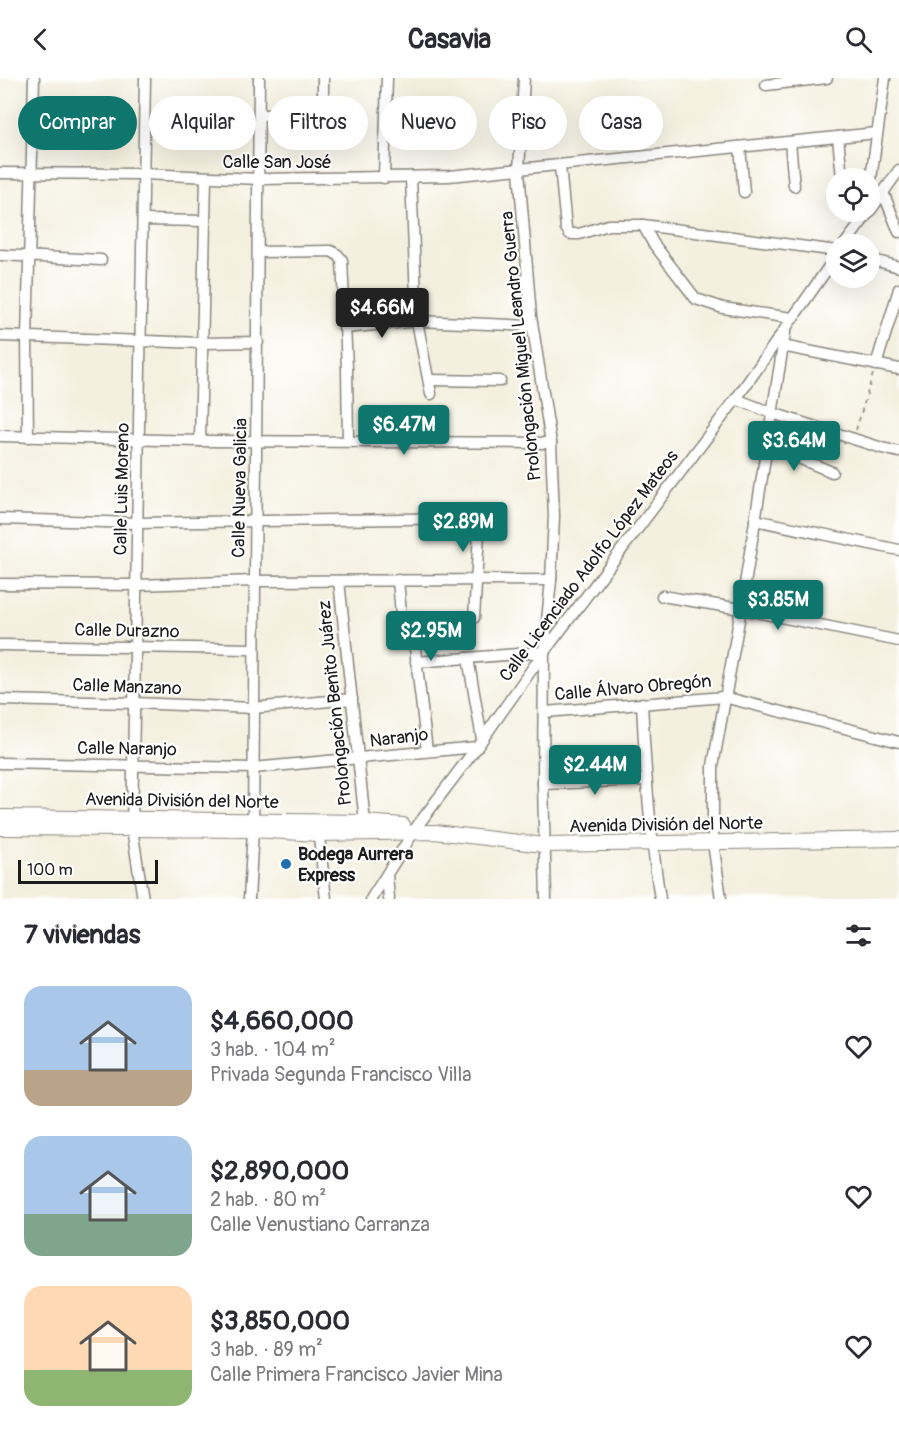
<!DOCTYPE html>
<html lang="es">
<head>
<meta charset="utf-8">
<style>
	body { margin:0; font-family:Pangolin,sans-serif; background:#f7f7f7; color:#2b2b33; height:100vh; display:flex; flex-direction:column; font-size:22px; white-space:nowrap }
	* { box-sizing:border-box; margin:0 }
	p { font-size:20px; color:#7c7c81 }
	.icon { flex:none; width:33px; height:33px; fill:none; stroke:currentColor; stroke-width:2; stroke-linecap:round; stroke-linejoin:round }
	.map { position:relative; height:821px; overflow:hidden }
	.panel { display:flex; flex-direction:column; background:#fff; flex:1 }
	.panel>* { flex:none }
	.top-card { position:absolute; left:18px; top:18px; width:864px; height:54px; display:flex; gap:12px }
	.buttons { position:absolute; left:826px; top:90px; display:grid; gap:12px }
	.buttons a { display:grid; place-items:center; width:54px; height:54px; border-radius:50%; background:#fff; box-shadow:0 6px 24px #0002; font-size:30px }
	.scale { position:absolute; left:18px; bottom:15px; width:140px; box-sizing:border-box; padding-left:6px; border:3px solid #1c1c1c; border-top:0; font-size:16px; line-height:21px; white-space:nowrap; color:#1c1c1c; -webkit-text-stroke:4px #fff; paint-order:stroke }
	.price { position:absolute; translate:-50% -51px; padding:0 14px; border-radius:6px; background:#0f766e; color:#fff; font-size:20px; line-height:39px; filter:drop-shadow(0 2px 3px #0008) }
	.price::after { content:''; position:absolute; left:50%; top:36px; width:18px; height:14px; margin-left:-9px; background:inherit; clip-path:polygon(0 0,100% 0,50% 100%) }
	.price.on { background:#222; color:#fff }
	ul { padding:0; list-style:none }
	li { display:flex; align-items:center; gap:18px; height:150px; padding:0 24px }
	li span { display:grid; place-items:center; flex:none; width:168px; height:120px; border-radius:18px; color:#555 }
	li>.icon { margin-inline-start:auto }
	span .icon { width:72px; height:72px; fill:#fffc; stroke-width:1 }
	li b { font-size:26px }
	h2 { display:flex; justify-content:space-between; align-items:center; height:72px; padding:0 24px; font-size:26px }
	.chip { padding:0 21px; border-radius:27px; background:#fff; box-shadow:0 6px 24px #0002; font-size:21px; line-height:54px }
	.chip.on { background:#0f766e; color:#fff }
	header { display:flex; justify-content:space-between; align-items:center; height:78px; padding:0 24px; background:#fff; font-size:27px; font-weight:700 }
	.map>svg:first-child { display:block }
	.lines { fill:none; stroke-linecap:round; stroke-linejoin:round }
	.minor-casing { stroke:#88867e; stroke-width:13 }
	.tertiary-casing { stroke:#88867e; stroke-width:16 }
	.path { stroke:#88867e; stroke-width:1.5; stroke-dasharray:4.5 4.5; stroke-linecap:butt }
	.minor { stroke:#fff; stroke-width:10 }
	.tertiary { stroke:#fff; stroke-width:14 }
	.poi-dot { fill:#1f6fb2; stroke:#fff; stroke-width:2 }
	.labels { text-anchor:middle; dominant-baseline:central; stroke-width:4.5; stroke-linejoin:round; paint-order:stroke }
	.street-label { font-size:18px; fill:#1c1c1c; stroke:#fff }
	.poi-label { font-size:18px; font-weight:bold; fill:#1c1c1c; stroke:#fff; text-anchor:start }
</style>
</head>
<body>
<header><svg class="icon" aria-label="back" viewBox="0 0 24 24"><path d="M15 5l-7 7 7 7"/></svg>Casavia<svg class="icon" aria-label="search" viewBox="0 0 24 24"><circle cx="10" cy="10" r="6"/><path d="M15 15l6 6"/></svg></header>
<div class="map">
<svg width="899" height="821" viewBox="0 0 899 821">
	<rect width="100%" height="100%" fill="#fff"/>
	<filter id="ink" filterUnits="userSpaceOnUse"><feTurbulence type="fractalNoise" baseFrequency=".0167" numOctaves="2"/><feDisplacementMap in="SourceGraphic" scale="12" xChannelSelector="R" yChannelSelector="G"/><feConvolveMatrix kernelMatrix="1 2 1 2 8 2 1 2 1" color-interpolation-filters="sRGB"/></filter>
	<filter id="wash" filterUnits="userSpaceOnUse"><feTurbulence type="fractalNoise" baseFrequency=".008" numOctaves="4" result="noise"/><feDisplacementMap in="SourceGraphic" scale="24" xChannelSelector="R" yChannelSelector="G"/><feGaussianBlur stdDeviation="1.35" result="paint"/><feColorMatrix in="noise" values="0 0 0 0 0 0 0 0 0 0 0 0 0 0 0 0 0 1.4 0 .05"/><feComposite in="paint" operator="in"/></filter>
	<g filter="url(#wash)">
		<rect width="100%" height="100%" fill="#f4f0df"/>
	</g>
	<g filter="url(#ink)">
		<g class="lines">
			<g class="minor-casing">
				<g id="minor">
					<path d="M524,0L519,93L531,238L551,365L554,438L551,502L544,574L543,706L546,821"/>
					<path d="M766,7L827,0"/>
					<path d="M259,37H323V0"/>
					<path d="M838,59L842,100"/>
					<path d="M790,64L794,108"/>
					<path d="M740,69L744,114"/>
					<path d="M560,88L566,150L570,156H579L608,147H643L837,173"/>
					<path d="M0,95L143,96L259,101L449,98L877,55"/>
					<path d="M384,100L387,0"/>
					<path d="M411,100L417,243L431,316"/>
					<path d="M870,108L885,0"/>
					<path d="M883,114L899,154"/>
					<path d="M870,133L899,92"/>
					<path d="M143,142L205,143"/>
					<path d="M643,147L653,165L696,221L723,230L792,240"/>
					<path d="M845,166L869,134"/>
					<path d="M259,174L331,173L338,177L342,182L347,290L348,363"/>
					<path d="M0,177L101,182"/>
					<path d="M870,181L899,189"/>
					<path d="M344,250L417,243L532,248"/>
					<path d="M0,258L203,265L258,264"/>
					<path d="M782,268L899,291"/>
					<path d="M876,287L899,211"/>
					<path d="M429,302L500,303"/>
					<path d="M736,321L772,335L882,370L899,374"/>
					<path d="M0,358L200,363L551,365"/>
					<path d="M28,359L27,259L34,0"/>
					<path d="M200,363L206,100"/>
					<path d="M767,367L832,394"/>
					<path d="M0,441L138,445L471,440L477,448L479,455L474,540"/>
					<path d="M755,442L899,472"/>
					<path d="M398,502L401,536L413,554L427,673"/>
					<path d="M339,503L365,744"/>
					<path d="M0,506L137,507L255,503L551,502"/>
					<path d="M662,518L741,531L899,563"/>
					<path d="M0,567L253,571"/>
					<path d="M468,580L482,661"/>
					<path d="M416,584L544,574"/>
					<path d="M0,622L134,625L253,630L352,621"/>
					<path d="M642,625C645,691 650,756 660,821"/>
					<path d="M545,634L724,619L899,664"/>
					<path d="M0,685L253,690L477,669"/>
					<path d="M543,706L646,702"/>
					<path d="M318,750L326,821"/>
					<path d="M387,797L389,821"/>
					<path d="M143,821L132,751L145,0"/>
					<path d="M249,821L253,752L259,0"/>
					<path d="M371,821L418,747L477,669L544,574L736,321L837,177"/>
					<path d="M721,821L713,764V688L741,531L785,255"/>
				</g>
			</g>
			<g class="tertiary-casing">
				<g id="tertiary">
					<path d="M0,739L365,744L403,747"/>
					<path d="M0,750L253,752L318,756L435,754L544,767L899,761"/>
				</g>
			</g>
			<path class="path" d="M856,352L873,296"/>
			<use href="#minor" class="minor"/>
			<use href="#tertiary" class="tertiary"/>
		</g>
	</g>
	<circle class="poi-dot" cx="286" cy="786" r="6"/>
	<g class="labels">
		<g class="street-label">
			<text x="277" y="84">Calle San José</text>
			<text transform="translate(521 268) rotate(-96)">Prolongación Miguel Leandro Guerra</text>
			<text transform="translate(240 410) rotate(-89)">Calle Nueva Galicia</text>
			<text transform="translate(122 411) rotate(-89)">Calle Luis Moreno</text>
			<text transform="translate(589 488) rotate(-53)">Calle Licenciado Adolfo López Mateos</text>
			<text transform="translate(127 553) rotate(1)">Calle Durazno</text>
			<text transform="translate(127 609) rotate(2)">Calle Manzano</text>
			<text transform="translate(633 610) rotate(-5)">Calle Álvaro Obregón</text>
			<text transform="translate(335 625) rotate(-96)">Prolongación Benito Juárez</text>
			<text transform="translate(399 660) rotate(-7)">Naranjo</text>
			<text transform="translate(127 671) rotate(1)">Calle Naranjo</text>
			<text transform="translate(182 723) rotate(1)">Avenida División del Norte</text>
			<text transform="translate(666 747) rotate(-1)">Avenida División del Norte</text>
		</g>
		<g class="poi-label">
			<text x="298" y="776">Bodega Aurrera<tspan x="298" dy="21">Express</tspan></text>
		</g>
	</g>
</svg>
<div class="buttons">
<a><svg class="icon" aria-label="locate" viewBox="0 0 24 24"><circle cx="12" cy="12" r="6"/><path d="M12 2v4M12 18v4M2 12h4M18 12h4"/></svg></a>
<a><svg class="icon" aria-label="layers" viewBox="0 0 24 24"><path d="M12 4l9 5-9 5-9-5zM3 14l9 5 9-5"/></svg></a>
</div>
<div class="scale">100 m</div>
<b class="price on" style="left:382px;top:261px">$4.66M</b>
<b class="price" style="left:404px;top:378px">$6.47M</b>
<b class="price" style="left:794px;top:394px">$3.64M</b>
<b class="price" style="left:463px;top:475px">$2.89M</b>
<b class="price" style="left:778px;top:553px">$3.85M</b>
<b class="price" style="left:431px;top:584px">$2.95M</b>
<b class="price" style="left:595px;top:718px">$2.44M</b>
<div class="top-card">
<a class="chip on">Comprar</a>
<a class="chip">Alquilar</a>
<a class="chip">Filtros</a>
<a class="chip">Nuevo</a>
<a class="chip">Piso</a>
<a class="chip">Casa</a>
</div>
</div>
<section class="panel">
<h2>7 viviendas<svg class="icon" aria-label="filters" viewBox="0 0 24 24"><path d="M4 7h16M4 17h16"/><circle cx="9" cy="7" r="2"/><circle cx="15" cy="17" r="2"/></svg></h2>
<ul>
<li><span style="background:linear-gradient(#a9c7e8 70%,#b9a48a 0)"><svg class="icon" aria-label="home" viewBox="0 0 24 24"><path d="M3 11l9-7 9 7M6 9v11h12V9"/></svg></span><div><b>$4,660,000</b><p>3 hab. · 104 m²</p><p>Privada Segunda Francisco Villa</p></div><svg class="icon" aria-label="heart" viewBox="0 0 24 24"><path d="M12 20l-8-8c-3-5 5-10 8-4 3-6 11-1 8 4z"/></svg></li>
<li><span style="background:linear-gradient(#a9c7e8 65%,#7fa58c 0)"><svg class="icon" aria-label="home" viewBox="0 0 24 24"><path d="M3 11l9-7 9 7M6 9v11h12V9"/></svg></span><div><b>$2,890,000</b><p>2 hab. · 80 m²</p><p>Calle Venustiano Carranza</p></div><svg class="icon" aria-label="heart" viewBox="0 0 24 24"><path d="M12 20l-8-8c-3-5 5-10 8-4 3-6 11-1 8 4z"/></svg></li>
<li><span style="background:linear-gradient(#ffd9b3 70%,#8fb573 0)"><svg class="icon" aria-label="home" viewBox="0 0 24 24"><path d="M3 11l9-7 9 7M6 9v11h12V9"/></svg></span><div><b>$3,850,000</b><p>3 hab. · 89 m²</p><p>Calle Primera Francisco Javier Mina</p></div><svg class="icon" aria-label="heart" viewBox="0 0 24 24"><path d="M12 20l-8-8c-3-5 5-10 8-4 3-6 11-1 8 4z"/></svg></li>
</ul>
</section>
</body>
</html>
